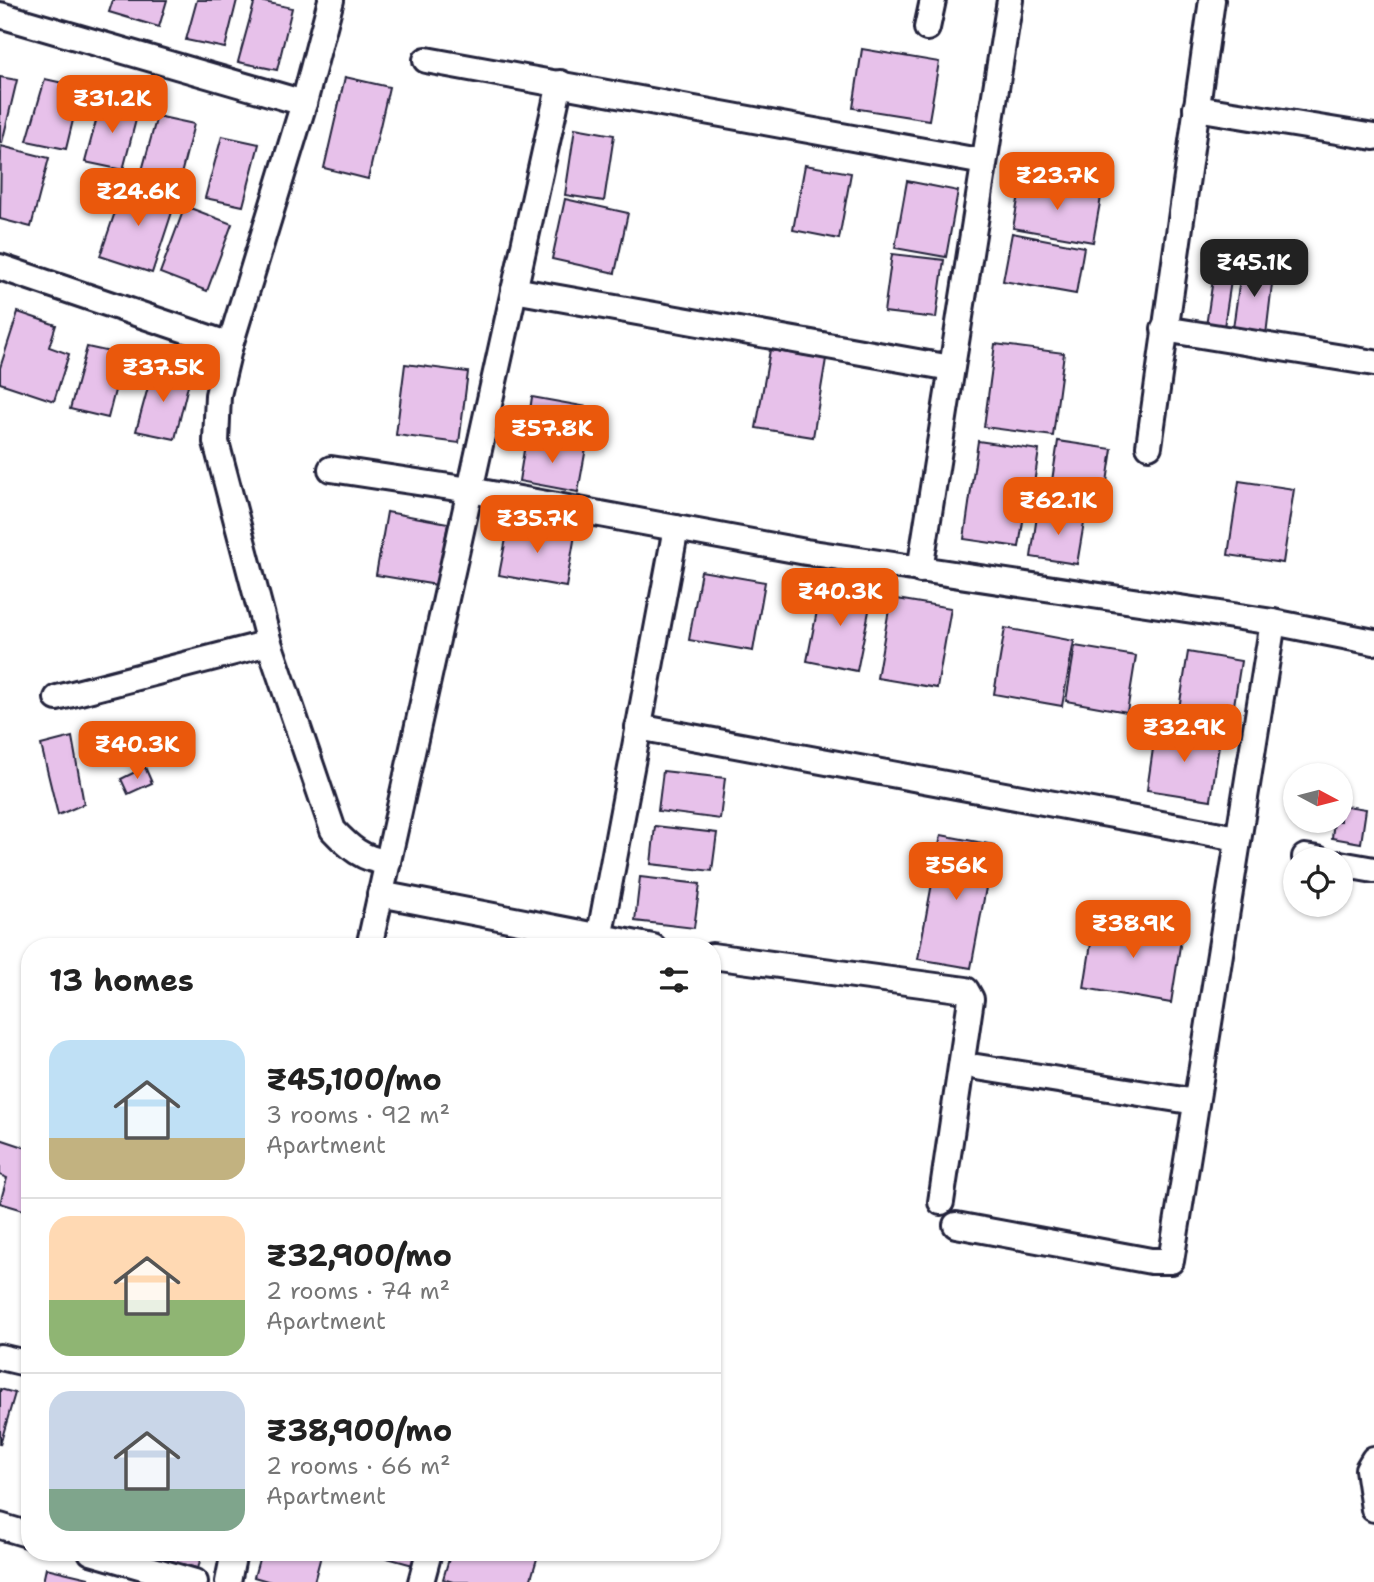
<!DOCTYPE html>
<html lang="en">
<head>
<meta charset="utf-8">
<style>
	body { margin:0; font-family:"Shantell Sans",sans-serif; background:#f2f2f2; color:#222; height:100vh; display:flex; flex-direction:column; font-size:26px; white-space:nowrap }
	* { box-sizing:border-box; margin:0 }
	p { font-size:23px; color:#767676 }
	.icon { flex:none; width:38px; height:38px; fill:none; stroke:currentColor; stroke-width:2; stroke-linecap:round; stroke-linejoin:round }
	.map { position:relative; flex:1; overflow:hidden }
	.panel { position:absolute; left:21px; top:938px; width:700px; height:623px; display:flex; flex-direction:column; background:#fff; border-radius:28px; box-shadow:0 2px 5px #0004 }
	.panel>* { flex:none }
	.needle { width:46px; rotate:97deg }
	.tools { position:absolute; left:1283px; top:763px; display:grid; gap:14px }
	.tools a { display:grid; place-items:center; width:70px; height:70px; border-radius:50%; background:#fff; box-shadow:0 2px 5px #0004; font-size:35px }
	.price { position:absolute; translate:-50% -60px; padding:0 16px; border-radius:14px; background:#ea580c; color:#fff; font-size:23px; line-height:46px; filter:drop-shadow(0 2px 4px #0008) }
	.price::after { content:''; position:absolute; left:50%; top:42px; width:21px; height:16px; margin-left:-10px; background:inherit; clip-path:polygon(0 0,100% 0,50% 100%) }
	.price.current { background:#222; color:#fff }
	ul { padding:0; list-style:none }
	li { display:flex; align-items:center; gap:21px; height:175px; padding:0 28px }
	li+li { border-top:2px solid #e0e0e0 }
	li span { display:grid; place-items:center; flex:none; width:196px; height:140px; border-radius:21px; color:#555 }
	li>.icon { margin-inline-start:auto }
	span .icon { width:84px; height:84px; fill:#fffc; stroke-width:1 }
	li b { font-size:30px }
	h2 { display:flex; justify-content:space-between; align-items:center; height:84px; padding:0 28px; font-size:30px }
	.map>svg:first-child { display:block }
	.building { fill:#e7c1ea; stroke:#22223b; stroke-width:2 }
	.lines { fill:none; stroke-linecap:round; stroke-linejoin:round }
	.street-casing { stroke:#22223b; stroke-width:30 }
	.street { stroke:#fff; stroke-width:24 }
</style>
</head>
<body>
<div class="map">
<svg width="1374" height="1582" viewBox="0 0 1374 1582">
	<rect width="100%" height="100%" fill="#fff"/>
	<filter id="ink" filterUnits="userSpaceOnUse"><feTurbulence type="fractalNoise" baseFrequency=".0143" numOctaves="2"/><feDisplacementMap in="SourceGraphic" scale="14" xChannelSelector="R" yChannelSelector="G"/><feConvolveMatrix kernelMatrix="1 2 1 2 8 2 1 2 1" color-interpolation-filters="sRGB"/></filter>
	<g filter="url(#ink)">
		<g class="building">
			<path d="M113,0H167L159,27L109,12Z"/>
			<path d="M197,0H237L225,48L186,40Z"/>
			<path d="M255,0L292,8L277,70L238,62Z"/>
			<path d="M862,49L939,62L929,120L853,108Z"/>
			<path d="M0,77L17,80L2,143H0Z"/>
			<path d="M345,77L389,87L368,179L324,168Z"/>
			<path d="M45,79L81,87L66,149L27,141Z"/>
			<path d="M102,99L139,108L123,170L85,162Z"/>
			<path d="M157,116L194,124L178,186L140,178Z"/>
			<path d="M575,128L614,135L604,201L565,195Z"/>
			<path d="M222,136L259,144L243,206L205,198Z"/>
			<path d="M1,146L49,158L31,227L0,219Z"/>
			<path d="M805,165L851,173L839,239L793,230Z"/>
			<path d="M907,181L958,191L946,257L895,248Z"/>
			<path d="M125,183L176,200L152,273L100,256Z"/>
			<path d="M1021,183L1101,197L1093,242L1013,228Z"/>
			<path d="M565,199L628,213L615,273L552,259Z"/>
			<path d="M185,206L232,224L207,291L160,273Z"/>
			<path d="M1012,233L1084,247L1076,294L1003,281Z"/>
			<path d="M892,254L944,260L936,318L884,312Z"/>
			<path d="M1216,259L1234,261L1224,327L1206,326Z"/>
			<path d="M1242,264L1274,267L1266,335L1233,328Z"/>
			<path d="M18,312L56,325L49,347L69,354L54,401L0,383V368Z"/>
			<path d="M995,344L1064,353L1053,436L984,427Z"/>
			<path d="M87,347L124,355L108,418L70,409Z"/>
			<path d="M770,350L826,359L813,437L756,428Z"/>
			<path d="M405,364L468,372L459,443L396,435Z"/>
			<path d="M153,369L190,377L175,439L136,431Z"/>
			<path d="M532,397L593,408L586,446L526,436Z"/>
			<path d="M526,438L586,448L578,492L519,481Z"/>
			<path d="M978,441L1039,450L1034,484L1029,483L1019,547L964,539Z"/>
			<path d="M1058,441L1112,449L1104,502L1050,494Z"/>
			<path d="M1239,481L1294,489L1283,563L1228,555Z"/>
			<path d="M1038,509L1085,517L1077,564L1031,557Z"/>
			<path d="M387,512L448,523L437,585L376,575Z"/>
			<path d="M509,523L575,535L566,587L499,575Z"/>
			<path d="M701,571L765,582L753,651L689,640Z"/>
			<path d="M822,586L872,596L857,671L807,661Z"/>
			<path d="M891,598L951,608L937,688L877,678Z"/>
			<path d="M1005,628L1074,641L1062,706L994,694Z"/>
			<path d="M1075,646L1136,656L1127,712L1066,701Z"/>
			<path d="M1188,652L1241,661L1231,724L1178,715Z"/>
			<path d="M1156,728L1220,738L1211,800L1147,790Z"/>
			<path d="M72,737L84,804L58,815L41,745Z"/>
			<path d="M145,767L152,783L128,794L121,779Z"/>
			<path d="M663,771L725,778L720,819L658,811Z"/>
			<path d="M1340,805L1366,809L1361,843L1332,838L1334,821H1340Z"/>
			<path d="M655,826L717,833L712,871L651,864Z"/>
			<path d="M941,835L994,845L971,968L918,959Z"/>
			<path d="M640,877L700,884L694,928L635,921Z"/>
			<path d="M1095,918L1182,933L1171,1003L1084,988Z"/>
			<path d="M0,1139L30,1149V1212L0,1203L7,1178L0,1175Z"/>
			<path d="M0,1389L15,1393L0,1445Z"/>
			<path d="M137,1552H202L198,1569Z"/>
			<path d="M261,1552H322L314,1582H271L254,1577Z"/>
			<path d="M365,1552H416L413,1565Z"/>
			<path d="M451,1552H539L530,1582H453L443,1579Z"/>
			<path d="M46,1568L89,1578L88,1582H43Z"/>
		</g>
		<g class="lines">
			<g class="street-casing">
				<g id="street">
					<path d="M331,0L304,103L230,345L218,395L216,442L269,643L333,830C349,847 363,860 388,862"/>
					<path d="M0,15L304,103"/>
					<path d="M927,28L933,0"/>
					<path d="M426,60L984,162"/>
					<path d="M1196,108L1374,137"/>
					<path d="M0,267L230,345"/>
					<path d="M514,290L951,368"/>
					<path d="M1164,329L1374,363"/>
					<path d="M1149,446L1212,0"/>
					<path d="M331,469L470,490L806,552L1273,622L1374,642"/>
					<path d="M920,570L1010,0"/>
					<path d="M57,698L269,643"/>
					<path d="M638,727L1237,838"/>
					<path d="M1305,857L1318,859"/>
					<path d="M1340,864L1374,870"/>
					<path d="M380,894L653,947"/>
					<path d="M599,939L676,528"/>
					<path d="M369,947L560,83"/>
					<path d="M712,956L966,990L971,999L941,1202"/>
					<path d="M977,1067L1196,1102"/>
					<path d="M956,1225L1151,1261H1171L1273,622"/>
					<path d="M0,1357L30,1364"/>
					<path d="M1374,1459L1368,1469L1374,1509"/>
					<path d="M0,1526L30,1535"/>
					<path d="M91,1552L195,1582"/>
					<path d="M228,1582L234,1552"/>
					<path d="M421,1582L429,1552"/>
				</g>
			</g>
			<use href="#street" class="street"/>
		</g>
	</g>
</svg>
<div class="tools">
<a><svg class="needle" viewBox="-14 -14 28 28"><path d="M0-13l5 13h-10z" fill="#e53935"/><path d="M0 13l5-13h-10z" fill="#767676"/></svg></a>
<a><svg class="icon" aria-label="locate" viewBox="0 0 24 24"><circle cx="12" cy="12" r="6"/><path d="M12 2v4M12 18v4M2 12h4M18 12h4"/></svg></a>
</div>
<b class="price" style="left:112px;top:135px">₹31.2K</b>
<b class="price" style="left:1057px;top:212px">₹23.7K</b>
<b class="price" style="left:138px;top:228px">₹24.6K</b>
<b class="price current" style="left:1254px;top:299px">₹45.1K</b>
<b class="price" style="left:163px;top:404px">₹37.5K</b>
<b class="price" style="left:552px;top:465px">₹57.8K</b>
<b class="price" style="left:1058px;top:537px">₹62.1K</b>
<b class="price" style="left:537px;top:555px">₹35.7K</b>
<b class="price" style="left:840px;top:628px">₹40.3K</b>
<b class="price" style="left:1184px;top:764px">₹32.9K</b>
<b class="price" style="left:137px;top:781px">₹40.3K</b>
<b class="price" style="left:956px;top:902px">₹56K</b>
<b class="price" style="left:1133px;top:960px">₹38.9K</b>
<section class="panel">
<h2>13 homes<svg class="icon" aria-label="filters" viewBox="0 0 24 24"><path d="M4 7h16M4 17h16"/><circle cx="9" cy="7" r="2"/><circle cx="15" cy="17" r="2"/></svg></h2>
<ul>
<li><span style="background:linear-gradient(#bfe0f5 70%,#c2b280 0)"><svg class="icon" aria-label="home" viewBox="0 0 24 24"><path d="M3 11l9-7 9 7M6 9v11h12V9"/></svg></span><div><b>₹45,100/mo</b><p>3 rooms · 92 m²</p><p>Apartment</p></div></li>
<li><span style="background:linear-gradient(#ffd9b3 60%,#8fb573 0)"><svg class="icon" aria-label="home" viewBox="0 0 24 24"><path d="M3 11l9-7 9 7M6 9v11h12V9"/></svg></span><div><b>₹32,900/mo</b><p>2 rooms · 74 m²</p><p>Apartment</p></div></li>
<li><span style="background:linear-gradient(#c9d6e8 70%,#7fa58c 0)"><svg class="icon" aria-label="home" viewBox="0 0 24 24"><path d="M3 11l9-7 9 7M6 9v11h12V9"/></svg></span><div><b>₹38,900/mo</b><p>2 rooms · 66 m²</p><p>Apartment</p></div></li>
</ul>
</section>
</div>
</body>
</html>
